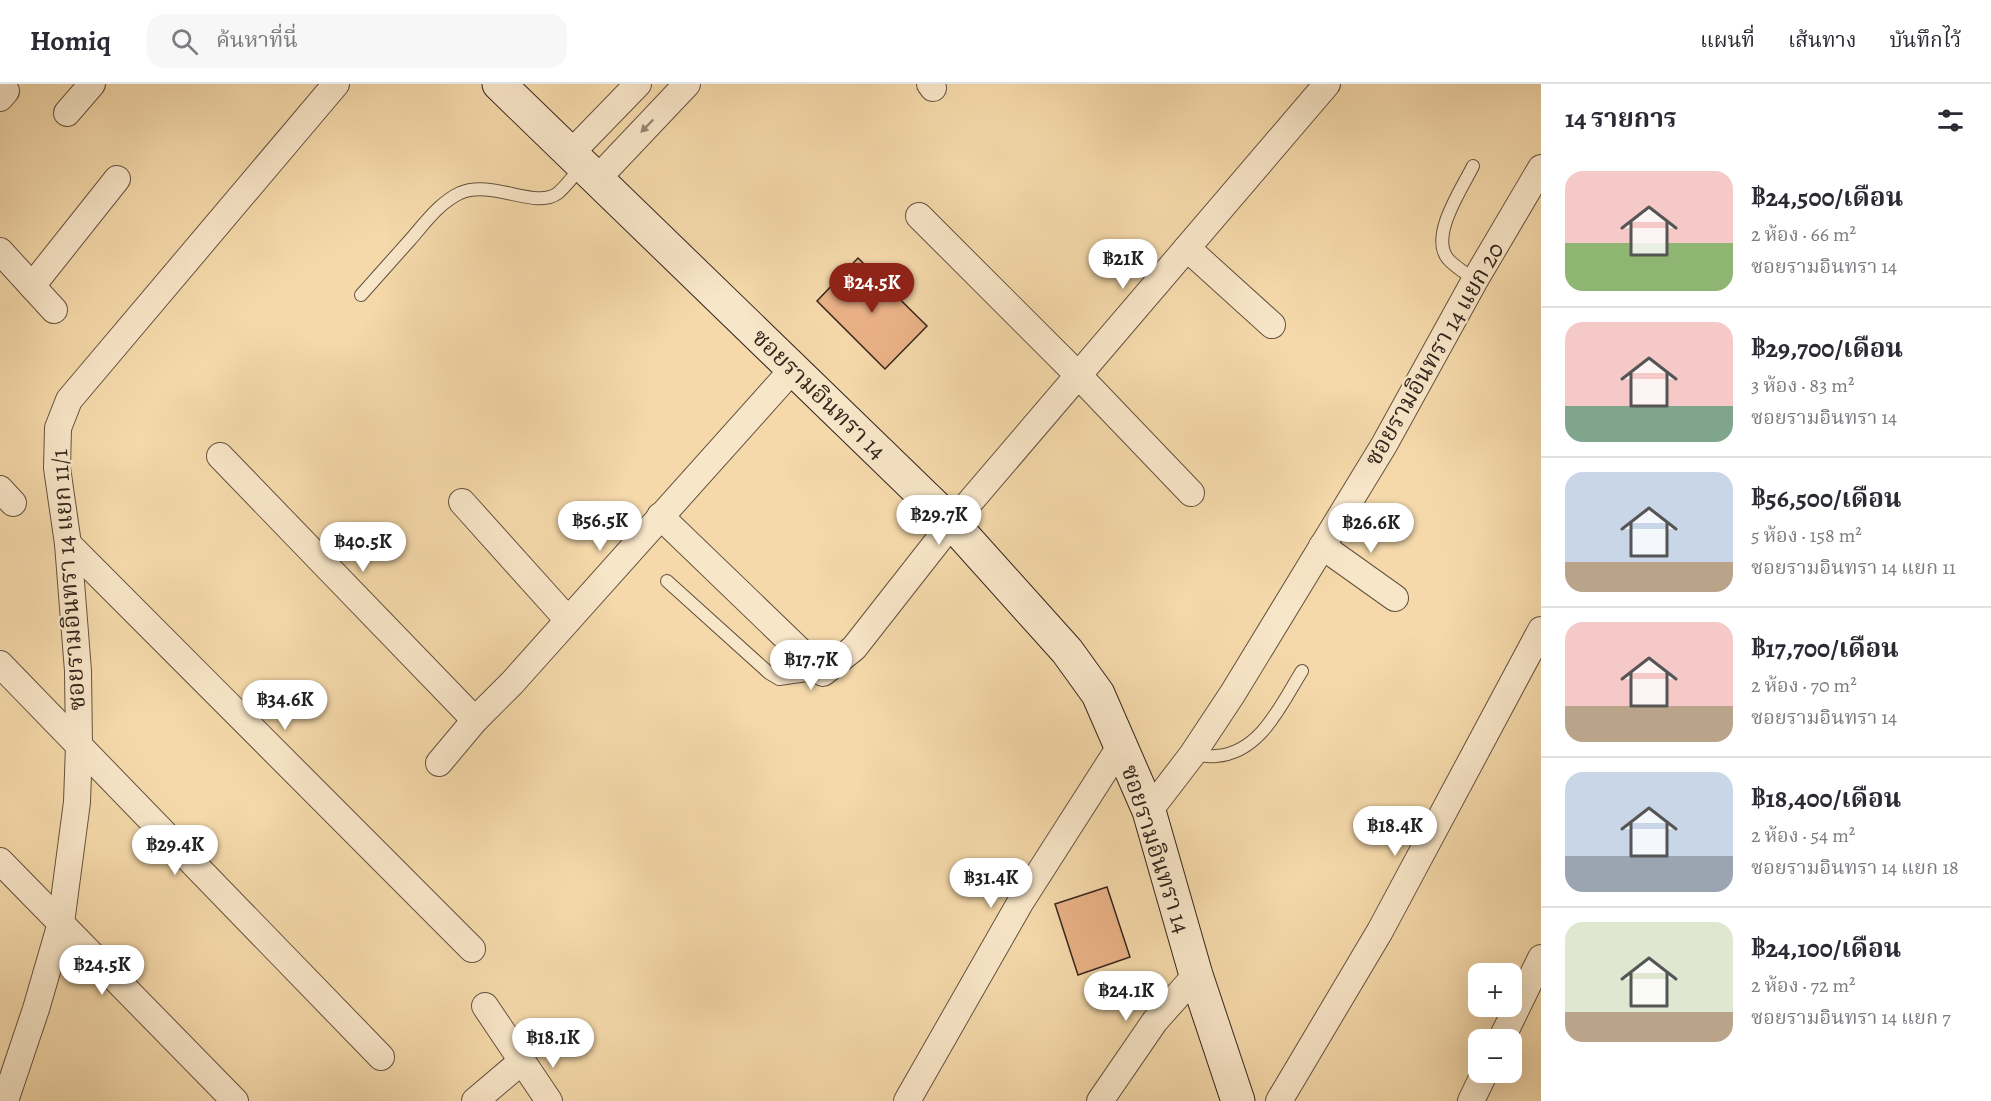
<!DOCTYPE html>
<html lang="th">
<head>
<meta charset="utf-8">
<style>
	body { margin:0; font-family:Alegreya,"Noto Serif Thai",serif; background:#f7f7f7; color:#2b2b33; height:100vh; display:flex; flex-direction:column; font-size:22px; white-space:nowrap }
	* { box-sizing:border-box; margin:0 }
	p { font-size:20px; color:#7c7c81 }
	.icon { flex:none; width:33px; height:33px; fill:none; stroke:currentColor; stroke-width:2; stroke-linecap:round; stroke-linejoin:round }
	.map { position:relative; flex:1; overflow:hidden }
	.side { display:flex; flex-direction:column; background:#fff; width:450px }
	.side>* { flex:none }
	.fabs { position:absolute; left:1468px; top:879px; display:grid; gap:12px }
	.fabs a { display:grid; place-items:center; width:54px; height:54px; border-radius:12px; background:#fff; box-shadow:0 6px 24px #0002; font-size:30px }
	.price { position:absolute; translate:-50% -51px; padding:0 14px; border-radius:21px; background:#fff; color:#222; font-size:20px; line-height:39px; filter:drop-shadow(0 2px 3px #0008) }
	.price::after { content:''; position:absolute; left:50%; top:36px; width:18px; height:14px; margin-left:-9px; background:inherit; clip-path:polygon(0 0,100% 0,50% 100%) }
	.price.on { background:#8f2418; color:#fff }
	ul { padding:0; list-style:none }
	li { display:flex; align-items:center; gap:18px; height:150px; padding:0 24px }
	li+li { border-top:2px solid #e1e1e2 }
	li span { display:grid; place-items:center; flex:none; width:168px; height:120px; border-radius:18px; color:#555 }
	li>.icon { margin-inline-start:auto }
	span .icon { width:72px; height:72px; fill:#fffc; stroke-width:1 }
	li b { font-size:26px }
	h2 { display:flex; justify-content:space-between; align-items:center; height:72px; padding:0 24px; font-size:26px }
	header { display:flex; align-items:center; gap:36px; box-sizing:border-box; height:84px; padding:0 30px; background:#fff; border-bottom:2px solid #e1e1e2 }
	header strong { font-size:28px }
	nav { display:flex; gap:33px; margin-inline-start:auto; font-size:21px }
	.search { width:420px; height:54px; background:#f7f7f7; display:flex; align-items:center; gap:15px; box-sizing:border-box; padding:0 21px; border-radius:18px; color:#7c7c81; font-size:22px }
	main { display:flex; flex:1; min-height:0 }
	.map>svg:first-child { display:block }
	.building { fill:#eab186; stroke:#34251d; stroke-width:1.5 }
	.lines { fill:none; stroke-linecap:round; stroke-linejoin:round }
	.lane-casing { stroke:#645240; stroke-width:14 }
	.street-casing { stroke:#645240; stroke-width:28 }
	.secondary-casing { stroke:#34251d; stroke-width:35 }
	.lane { stroke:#f8e6c8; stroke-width:12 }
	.street { stroke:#f8e6c8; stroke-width:26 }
	.secondary { stroke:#f8e6c8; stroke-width:33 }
	.oneway { fill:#968672 }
	.labels { text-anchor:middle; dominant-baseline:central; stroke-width:5; stroke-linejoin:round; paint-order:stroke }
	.street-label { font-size:24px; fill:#34251d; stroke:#f8e6c8 }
</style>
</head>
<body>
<header>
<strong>Homiq</strong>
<div class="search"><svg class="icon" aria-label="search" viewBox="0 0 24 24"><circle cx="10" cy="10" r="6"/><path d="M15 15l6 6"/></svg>ค้นหาที่นี่</div>
<nav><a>แผนที่</a><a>เส้นทาง</a><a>บันทึกไว้</a></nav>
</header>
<main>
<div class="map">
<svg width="1541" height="1017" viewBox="0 0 1541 1017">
	<rect width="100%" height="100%" fill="#f5d9aa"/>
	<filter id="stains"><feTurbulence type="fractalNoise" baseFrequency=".00333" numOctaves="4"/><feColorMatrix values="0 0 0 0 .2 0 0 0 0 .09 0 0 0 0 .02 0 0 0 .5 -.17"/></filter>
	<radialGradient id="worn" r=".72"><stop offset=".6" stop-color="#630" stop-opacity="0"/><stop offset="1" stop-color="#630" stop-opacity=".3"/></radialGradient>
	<g class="building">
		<path d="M858,174L927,242L885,285L817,217Z"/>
		<path d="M1107,803L1130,873L1078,891L1055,820Z"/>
	</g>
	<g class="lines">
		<g class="lane-casing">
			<g id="lane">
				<path d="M1473,82C1462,105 1429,152 1448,175C1455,183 1467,190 1475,196"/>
				<path d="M361,211C377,193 394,174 410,156C425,139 439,119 460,109C492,95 536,126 558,109C567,101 575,90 583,81"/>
				<path d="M667,497L769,589L779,595L821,589"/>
				<path d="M1192,671C1200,671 1208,673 1216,672C1261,669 1281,620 1302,587"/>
			</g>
		</g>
		<g class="street-casing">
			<g id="street">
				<path d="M930,0L933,4"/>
				<path d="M0,14L6,7"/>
				<path d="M67,29L92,0"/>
				<path d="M571,69L638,0"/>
				<path d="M598,94L687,0"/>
				<path d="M919,132L1078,291L1191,409"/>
				<path d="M1187,164L1272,241"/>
				<path d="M0,167L54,226"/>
				<path d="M32,202L117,95"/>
				<path d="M220,372L475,636"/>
				<path d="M0,405L13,419"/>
				<path d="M462,418L568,536"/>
				<path d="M660,432L823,589L854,564L952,439L1327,0"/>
				<path d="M68,460L472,865"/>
				<path d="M1322,462L1395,514"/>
				<path d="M0,580L381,973"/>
				<path d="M439,679L475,636L512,599L793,285"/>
				<path d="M1149,727L1192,671L1233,609L1384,361L1475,196L1541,84"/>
				<path d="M0,777L235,1017"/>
				<path d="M485,922L549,1017"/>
				<path d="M1501,956L1541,874"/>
				<path d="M5,1017L36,925L61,839L77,718L79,662L78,587L68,460L57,384L58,344L69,316L336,0"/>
				<path d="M475,1017L522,977"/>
				<path d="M907,1017L1020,819L1121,661"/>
				<path d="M1100,1017L1155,937L1196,891"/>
				<path d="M1279,1017L1380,847L1541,546"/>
				<path d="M1471,1017L1485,988"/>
			</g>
		</g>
		<g class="secondary-casing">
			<path id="secondary" d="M499,0L952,439L1067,567L1098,610L1149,727L1196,891L1238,1017"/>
		</g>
		<use href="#lane" class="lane"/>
		<use href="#street" class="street"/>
		<use href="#secondary" class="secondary"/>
	</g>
	<defs><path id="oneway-solid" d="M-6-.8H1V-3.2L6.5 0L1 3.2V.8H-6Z" transform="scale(1.5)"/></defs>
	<use class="oneway" href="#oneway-solid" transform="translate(647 42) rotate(134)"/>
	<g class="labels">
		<g class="street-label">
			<text transform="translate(1434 270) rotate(-60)">ซอยรามอินทรา 14 แยก 20</text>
			<text transform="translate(819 310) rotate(44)">ซอยรามอินทรา 14</text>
			<text transform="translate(68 496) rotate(-94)">ซอยรามอินทรา 14 แยก 11/1</text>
			<text transform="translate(1156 765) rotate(72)">ซอยรามอินทรา 14</text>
		</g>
	</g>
	<rect width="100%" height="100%" filter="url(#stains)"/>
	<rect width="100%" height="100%" fill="url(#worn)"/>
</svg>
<div class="fabs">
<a>+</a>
<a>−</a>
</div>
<b class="price" style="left:1123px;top:206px">฿21K</b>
<b class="price on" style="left:872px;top:230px">฿24.5K</b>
<b class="price" style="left:939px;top:462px">฿29.7K</b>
<b class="price" style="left:600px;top:468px">฿56.5K</b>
<b class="price" style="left:1371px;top:470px">฿26.6K</b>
<b class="price" style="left:363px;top:489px">฿40.5K</b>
<b class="price" style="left:811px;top:607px">฿17.7K</b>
<b class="price" style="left:285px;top:647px">฿34.6K</b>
<b class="price" style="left:1395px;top:773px">฿18.4K</b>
<b class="price" style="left:175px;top:792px">฿29.4K</b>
<b class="price" style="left:991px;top:825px">฿31.4K</b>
<b class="price" style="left:102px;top:912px">฿24.5K</b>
<b class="price" style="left:1126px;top:938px">฿24.1K</b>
<b class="price" style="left:553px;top:985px">฿18.1K</b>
</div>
<section class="side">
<h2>14 รายการ<svg class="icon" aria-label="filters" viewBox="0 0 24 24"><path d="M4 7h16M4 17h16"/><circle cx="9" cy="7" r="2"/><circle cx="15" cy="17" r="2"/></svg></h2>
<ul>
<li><span style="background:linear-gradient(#f6c9c9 60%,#8fb573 0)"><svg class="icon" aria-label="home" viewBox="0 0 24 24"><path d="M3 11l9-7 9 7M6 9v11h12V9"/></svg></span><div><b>฿24,500/เดือน</b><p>2 ห้อง · 66 m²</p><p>ซอยรามอินทรา 14</p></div></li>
<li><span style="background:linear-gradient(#f6c9c9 70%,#7fa58c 0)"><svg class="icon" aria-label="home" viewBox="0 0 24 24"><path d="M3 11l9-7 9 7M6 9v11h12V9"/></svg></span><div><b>฿29,700/เดือน</b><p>3 ห้อง · 83 m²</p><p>ซอยรามอินทรา 14</p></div></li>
<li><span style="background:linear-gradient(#c9d6e8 75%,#b9a48a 0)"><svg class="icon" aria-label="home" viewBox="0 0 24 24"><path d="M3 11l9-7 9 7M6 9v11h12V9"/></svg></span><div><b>฿56,500/เดือน</b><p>5 ห้อง · 158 m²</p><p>ซอยรามอินทรา 14 แยก 11</p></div></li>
<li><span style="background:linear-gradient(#f6c9c9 70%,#b9a48a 0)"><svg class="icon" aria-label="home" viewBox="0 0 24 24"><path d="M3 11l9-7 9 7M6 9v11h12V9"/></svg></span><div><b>฿17,700/เดือน</b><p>2 ห้อง · 70 m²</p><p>ซอยรามอินทรา 14</p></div></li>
<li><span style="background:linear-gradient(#c9d6e8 70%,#9aa5b1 0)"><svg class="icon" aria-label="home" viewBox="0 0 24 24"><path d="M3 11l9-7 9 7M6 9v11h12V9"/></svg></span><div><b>฿18,400/เดือน</b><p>2 ห้อง · 54 m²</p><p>ซอยรามอินทรา 14 แยก 18</p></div></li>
<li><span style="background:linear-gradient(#dfe7d0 75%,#b9a48a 0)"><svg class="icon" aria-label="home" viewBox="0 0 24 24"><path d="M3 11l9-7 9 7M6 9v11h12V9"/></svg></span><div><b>฿24,100/เดือน</b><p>2 ห้อง · 72 m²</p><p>ซอยรามอินทรา 14 แยก 7</p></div></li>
</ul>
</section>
</main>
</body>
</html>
